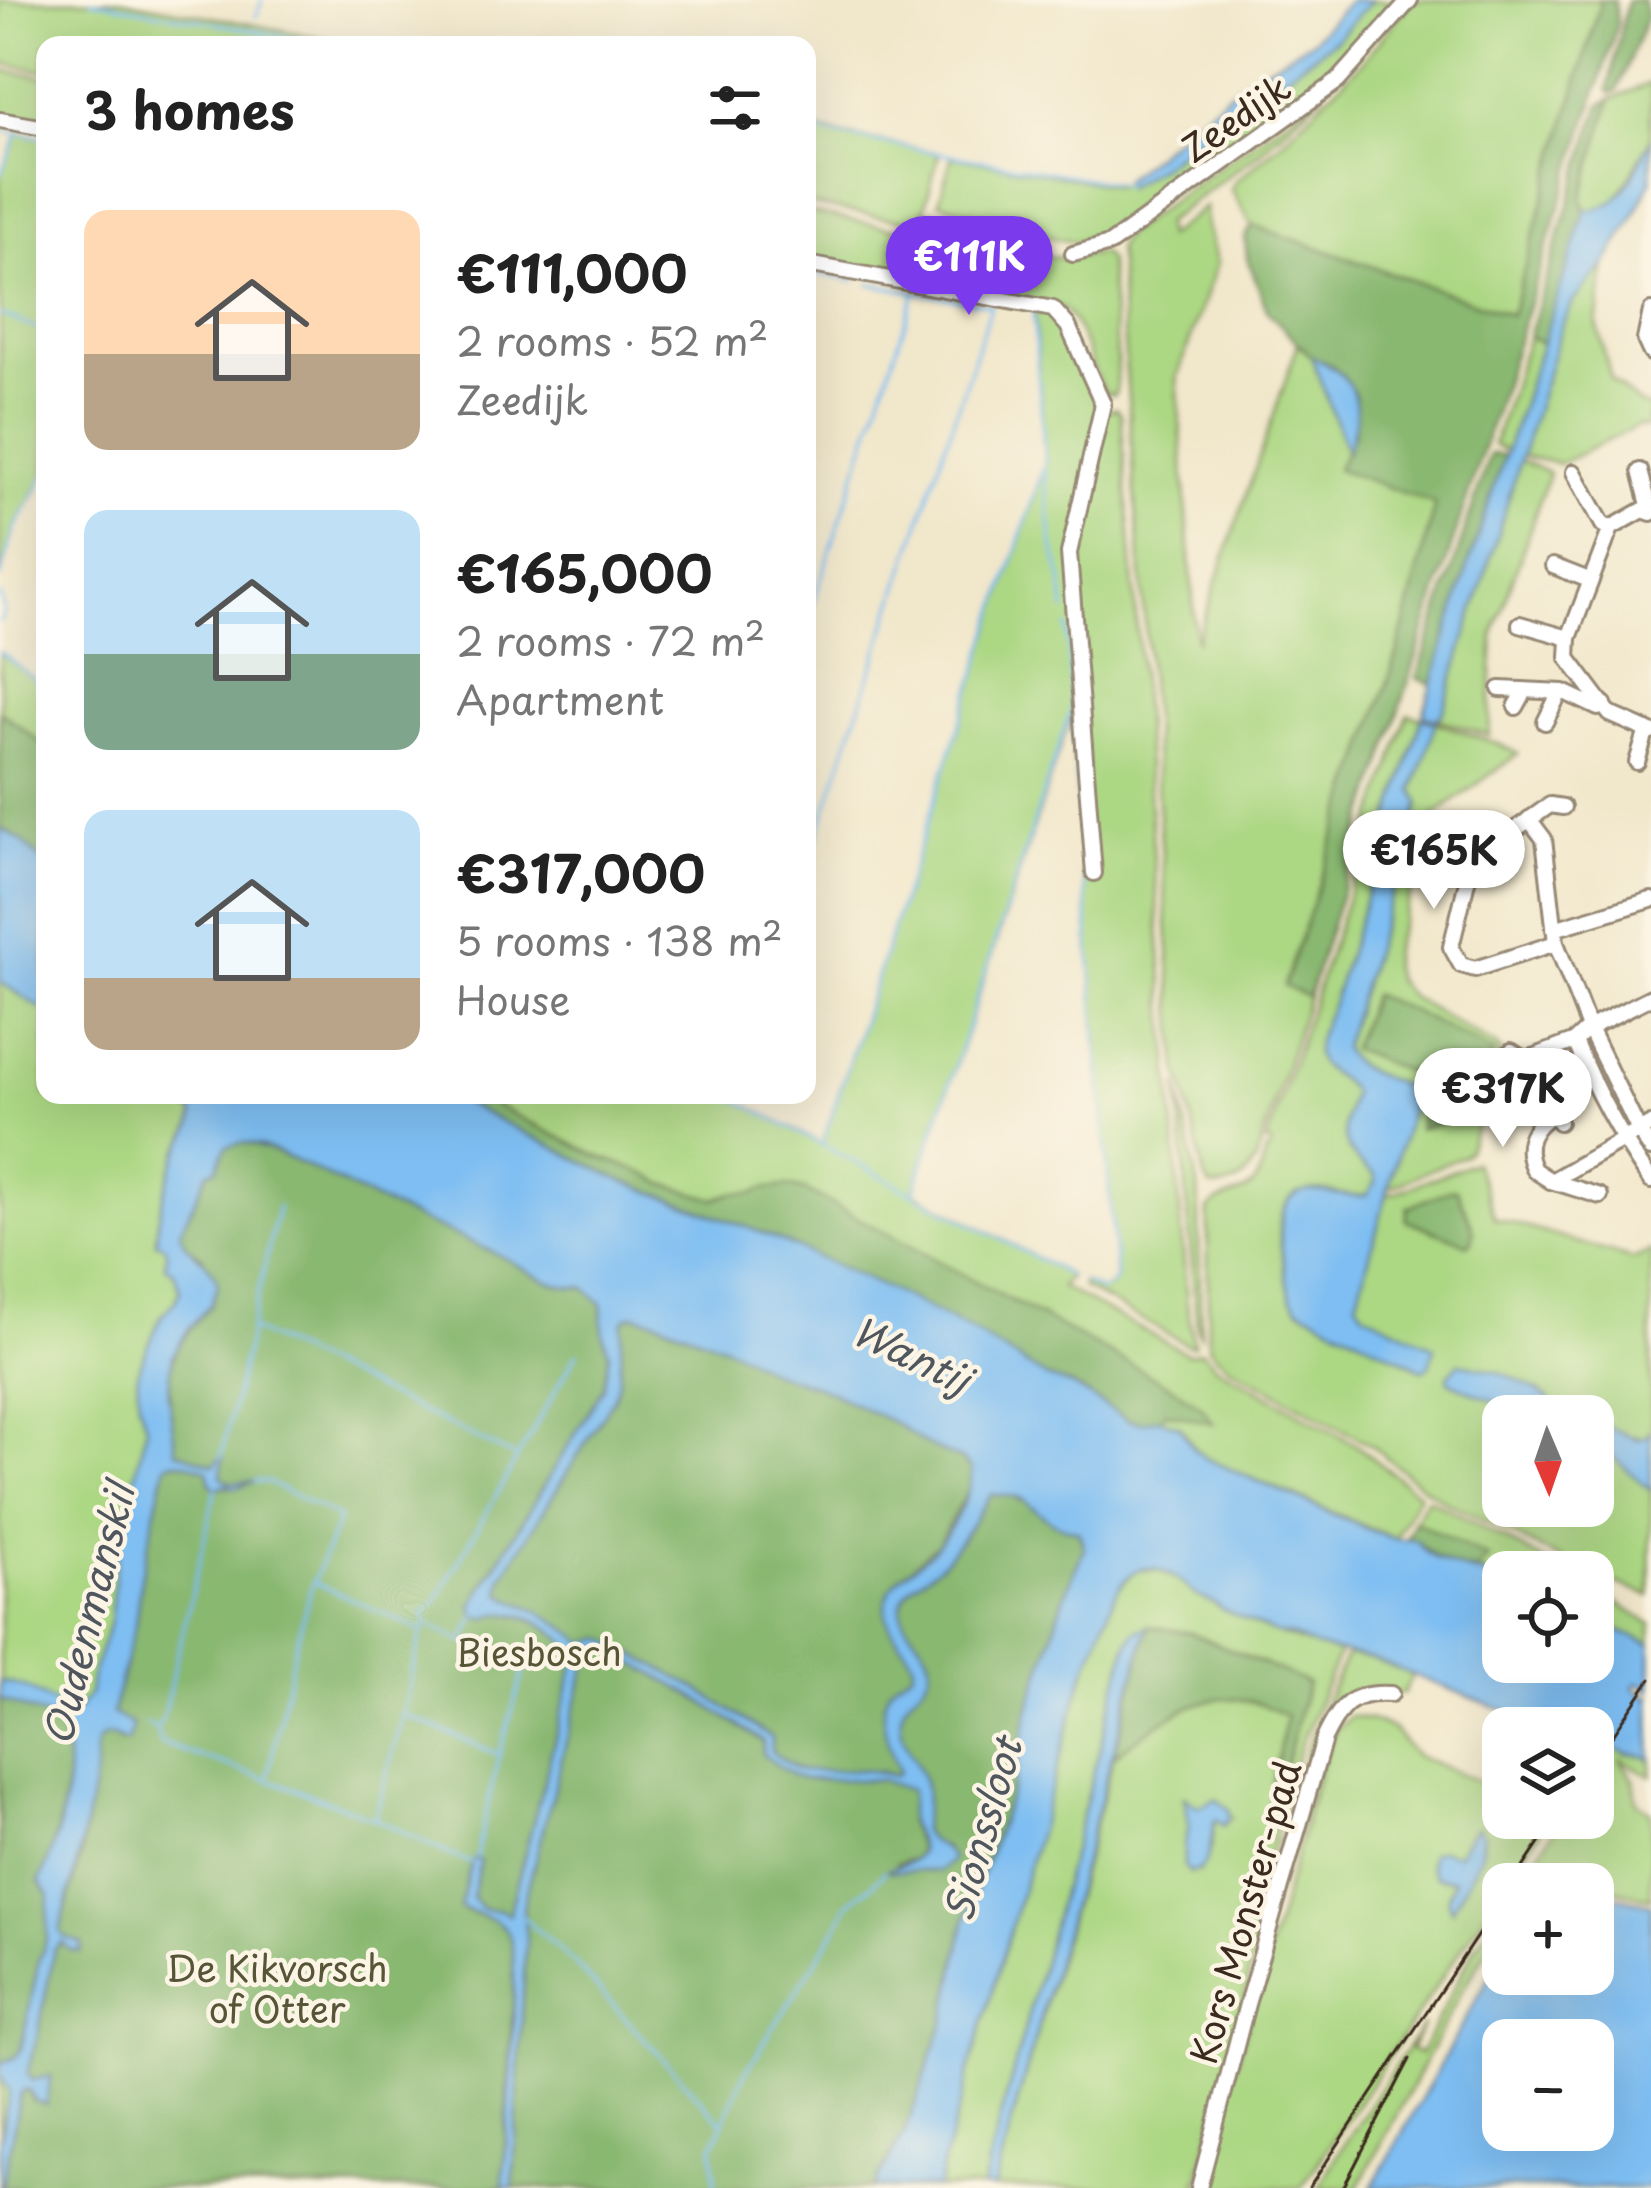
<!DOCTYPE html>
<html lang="en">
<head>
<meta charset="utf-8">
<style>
	body { margin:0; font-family:"Playpen Sans",sans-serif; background:#f2f2f2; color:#222; height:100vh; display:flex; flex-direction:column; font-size:45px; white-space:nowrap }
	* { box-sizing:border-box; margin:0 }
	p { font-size:39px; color:#767676 }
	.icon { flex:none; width:66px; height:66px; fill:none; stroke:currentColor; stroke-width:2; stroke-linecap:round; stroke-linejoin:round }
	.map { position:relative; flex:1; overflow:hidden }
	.panel { position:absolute; left:36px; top:36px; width:780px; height:1068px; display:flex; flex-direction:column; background:#fff; border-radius:24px; box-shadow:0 12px 48px #0002 }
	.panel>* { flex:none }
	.needle { width:78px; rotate:178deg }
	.fabs { position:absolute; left:1482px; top:1395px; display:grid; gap:24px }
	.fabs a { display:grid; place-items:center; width:132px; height:132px; border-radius:24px; background:#fff; box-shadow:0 12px 48px #0002; font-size:60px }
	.price { position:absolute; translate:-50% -102px; padding:0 27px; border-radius:42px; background:#fff; color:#222; font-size:39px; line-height:78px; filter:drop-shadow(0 3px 6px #0008) }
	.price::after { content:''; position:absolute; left:50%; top:72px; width:36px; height:27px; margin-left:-18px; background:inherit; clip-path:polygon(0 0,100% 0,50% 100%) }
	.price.active { background:#7c3aed; color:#fff }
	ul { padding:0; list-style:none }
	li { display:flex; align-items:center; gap:36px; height:300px; padding:0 48px }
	li span { display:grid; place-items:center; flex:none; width:336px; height:240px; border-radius:24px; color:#555 }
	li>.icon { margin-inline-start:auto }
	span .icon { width:144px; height:144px; fill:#fffc; stroke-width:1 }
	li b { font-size:51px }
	h2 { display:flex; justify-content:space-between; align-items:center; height:144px; padding:0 48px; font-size:51px }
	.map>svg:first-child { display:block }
	.green { fill:#acd783; stroke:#748050; stroke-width:3; fill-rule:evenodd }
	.forest { fill:#89b871; stroke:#627148; stroke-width:3 }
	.water { fill:#7ebef2; stroke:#5c7488; stroke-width:3; fill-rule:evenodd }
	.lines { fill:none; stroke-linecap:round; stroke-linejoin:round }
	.stream { stroke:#7ebef2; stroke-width:3 }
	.minor-casing { stroke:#968874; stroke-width:20 }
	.minor { stroke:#fff; stroke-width:14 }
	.rail { stroke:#3b2a1e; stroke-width:3 }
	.labels { text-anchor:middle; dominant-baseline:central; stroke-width:9; stroke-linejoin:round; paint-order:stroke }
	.street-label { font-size:36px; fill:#3b2a1e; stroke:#fcf5e5 }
	.park-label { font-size:36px; fill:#575537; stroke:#fcf5e5 }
	.water-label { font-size:39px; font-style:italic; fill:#4f565e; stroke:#fcf5e5 }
</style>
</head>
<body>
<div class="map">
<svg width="1651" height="2188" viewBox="0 0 1651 2188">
	<rect width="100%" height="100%" fill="#fcf5e5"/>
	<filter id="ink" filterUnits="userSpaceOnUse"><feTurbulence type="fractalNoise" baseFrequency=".00833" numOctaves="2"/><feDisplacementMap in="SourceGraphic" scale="24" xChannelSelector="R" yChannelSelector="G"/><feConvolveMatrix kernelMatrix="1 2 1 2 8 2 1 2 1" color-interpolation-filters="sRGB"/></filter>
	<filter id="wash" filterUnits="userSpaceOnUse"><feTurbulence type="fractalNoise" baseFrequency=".004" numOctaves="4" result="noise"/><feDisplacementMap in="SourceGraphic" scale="48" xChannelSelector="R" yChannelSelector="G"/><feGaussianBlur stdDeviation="2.7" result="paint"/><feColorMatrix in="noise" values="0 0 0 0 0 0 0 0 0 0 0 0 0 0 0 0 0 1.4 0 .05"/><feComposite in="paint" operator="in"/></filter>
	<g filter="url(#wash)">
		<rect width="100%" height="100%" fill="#f1e7cb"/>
		<g class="green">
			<path d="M0,0H121L361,45H45V71L0,63Z"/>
			<path d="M1372,0H1403L1345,68L1113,232C1093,241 1079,244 1057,239L939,202L952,156L1116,186L1124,183L1126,187L1160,166L1336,39Z"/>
			<path d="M1412,0H1598L1600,4L1512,315L1252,225L1231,189L1236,181L1275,148L1363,61Z"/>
			<path d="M0,70L45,77V122L0,114Z"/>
			<path d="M1651,83V139L1615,202L1604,209L1586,210L1582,199L1611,99Z"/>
			<path d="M1325,91L1258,153L1164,223L1166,237L1205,207L1206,224L1217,263L1177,378L1196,642L1298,344L1311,356L1347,451L1337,469L1435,503L1397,655L1285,985L1308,997L1255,1163C1244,1181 1231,1189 1210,1187L1205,1178L1184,1086L1178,1070L1117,248L1124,235Z"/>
			<path d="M807,128L939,153L924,211L959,224L1047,245L807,204Z"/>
			<path d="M19,133L45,138V476L14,530L0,579V175Z"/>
			<path d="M807,212L1045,256L1068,258L1101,253L1108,260L1117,361L1116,391L1114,395L1105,393C1088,366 1085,330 1062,308L807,260Z"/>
			<path d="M1605,265L1597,324L1611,380L1638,403L1651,409L1645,428L1638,426L1559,464L1521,456L1562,324L1573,302Z"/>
			<path d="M1034,312L1053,313L1107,409H1117L1121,414L1187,1305L1194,1345H1188L1082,1287L1083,1282L1101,1291L1113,1284L1116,1276L1071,714L914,1192L1070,1276L1061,1287L1188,1354L1202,1351L1215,1365L1356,1445L1419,1494L1395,1539L1205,1458L1194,1448L1184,1431L1120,1587L1135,1570H1158L1180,1581L1196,1595L1214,1602L1221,1609C1240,1615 1256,1627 1275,1633C1295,1640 1317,1647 1339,1653L1299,1748L1278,1820L1269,1858L1243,2009L1196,2188H994L1114,1756C1173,1713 1213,1675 1286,1716L1269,1804L1307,1683L1192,1633L1148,1626L1128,1643L982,2188H0V652L45,687V1095H728L822,1144L1045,464ZM1184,1798L1198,1808L1230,1818L1214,1822L1211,1849L1200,1871L1184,1845L1189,1827Z"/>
			<path d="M1528,337L1543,344L1508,452L1493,445Z"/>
			<path d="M1520,460L1549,473L1494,634L1489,735L1436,719L1443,712Z"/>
			<path d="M1408,714L1422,718L1332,1004L1317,1044L1352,1093C1346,1133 1337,1148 1374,1174L1376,1182L1367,1196C1345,1199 1321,1185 1300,1193C1293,1196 1285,1206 1282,1214C1275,1231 1287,1292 1298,1307L1423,1370L1364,1312L1357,1301L1386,1193H1395L1474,1162L1495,1218L1633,1259L1651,1251V1432L1644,1438L1627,1436L1593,1421V1416H1579L1555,1407L1537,1390L1450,1381L1531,1416H1503V1506H1593V1445L1616,1459L1651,1491L1650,1596L1593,1575V1572H1587L1446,1502L1426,1489L1372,1446L1230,1366L1217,1356L1210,1348L1208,1338V1210C1220,1195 1243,1198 1255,1183C1261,1175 1263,1162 1266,1152H1269L1271,1145L1266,1143Z"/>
			<path d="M1435,722L1496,743L1518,754L1435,815L1392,953V969L1395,979L1411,997L1497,1047L1501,1054L1500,1061L1468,1150L1463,1155L1392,1187L1388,1186L1415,1093C1393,1078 1352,1073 1343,1047L1420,804L1413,791ZM1372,995L1408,1009L1493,1053L1425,1106L1431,1081L1428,1078L1351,1048Z"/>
			<path d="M1178,1084L1198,1186L1201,1335L1197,1329Z"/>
			<path d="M1427,1498L1565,1572H1503V1581L1476,1571L1487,1558L1414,1521Z"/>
			<path d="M1593,1588L1651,1624V1644L1593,1620Z"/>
			<path d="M1347,1655L1372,1659L1412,1675L1404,1694L1373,1691L1342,1705L1259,1940C1275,1840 1302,1746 1347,1655Z"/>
			<path d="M1350,1716L1371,1720L1394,1730L1414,1755L1503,1791V1818H1549L1301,2188H1201L1321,1766L1335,1731Z"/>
			<path d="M1610,1746L1627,1754H1645L1651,1759V1776L1620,1759L1634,1780L1637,1802L1651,1812V1898L1593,1884H1518L1563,1818H1593V1770Z"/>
			<path d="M1503,1906V1925L1465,1985L1358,2188H1319L1337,2155L1423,2024L1410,2050L1420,2054L1474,1949Z"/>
		</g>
		<g class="forest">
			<path d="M1598,0H1614L1617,22L1610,49L1308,997L1284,986L1397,655L1435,504L1337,469L1354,433L1355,395L1343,376L1331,365L1311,356L1268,312L1247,256L1245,238L1252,225L1511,315L1600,4Z"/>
			<path d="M1627,0H1643L1647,15L1617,91L1611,93L1608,90Z"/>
			<path d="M1611,99L1582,199L1586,210L1543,344L1528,337L1600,105Z"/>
			<path d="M1490,454L1506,455L1468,566L1433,684L1417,678Z"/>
			<path d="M0,711L45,746V864L23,842L0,827Z"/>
			<path d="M1373,995L1408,1009L1493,1053L1472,1114L1418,1129L1430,1081L1351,1049Z"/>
			<path d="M447,1095H475L595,1155L645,1173L664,1184L715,1199L733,1193H755L763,1189L788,1186L807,1191L1176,1389L1201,1406L1213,1423L1165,1412L1161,1418L1142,1422L1128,1420L1073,1386L1047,1378L968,1329L890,1290L765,1234L623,1181Z"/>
			<path d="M241,1142C284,1151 323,1175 362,1194C407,1215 453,1234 498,1255C525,1267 553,1291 584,1287L602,1304L603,1334L609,1354L603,1388L481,1589L474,1609L476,1617C486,1616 495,1613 505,1614C530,1615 569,1634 576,1659L509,1914L500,1910L483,1909L471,1897L480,1862L465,1910L495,1920L508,1932L513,1946L514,1984L503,2188H2L20,2095L24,2090H29L32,2098L35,2080H31L27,2073L38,2035L54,1950L62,1943L71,1950L81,1952L82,1943L65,1938L60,1931L80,1857L96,1766L95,1748L98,1739L105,1735H112L121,1742L133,1725L112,1714L135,1625L141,1577L166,1464C176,1458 198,1464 208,1470L211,1484C224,1487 237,1489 248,1483C238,1482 230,1486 221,1476L222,1458L215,1465L176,1452C172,1439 173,1426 171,1412C165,1361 176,1341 211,1305L203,1257C193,1250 181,1245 180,1231L208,1172L217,1168L225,1147Z"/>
			<path d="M1452,1189L1457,1190L1474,1231L1472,1241L1468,1244L1406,1220L1408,1207Z"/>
			<path d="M634,1315L656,1320L728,1347L773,1371L825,1389L898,1425L925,1444L963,1461L972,1470L970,1486L939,1543L896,1581L895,1634C905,1645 916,1657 913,1671L891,1687L884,1709L899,1771L896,1776L883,1772L804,1771L797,1769L771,1751V1737L696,1688L613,1643L584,1642L501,1593L502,1578L614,1397L619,1377L623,1322L627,1317Z"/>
			<path d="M991,1494C1026,1494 1047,1520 1079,1532L1084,1548L1065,1595L1028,1713L1013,1786L965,1921L946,2017L905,2132L873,2188H513L526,1938L523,1906L586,1666L597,1649L610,1650L692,1695L763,1742V1755L803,1779L881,1780L911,1790L912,1802L908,1822L919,1849L914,1859L895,1864L930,1872L945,1848C937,1845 927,1842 923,1833C917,1820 928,1802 925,1788C920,1763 893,1738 902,1710C908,1691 931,1686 930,1664C929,1640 893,1628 903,1599C909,1583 924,1579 936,1568C959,1547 974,1520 991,1494Z"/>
			<path d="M1414,1521L1488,1558L1476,1571C1450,1567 1433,1558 1416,1540L1406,1539Z"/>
			<path d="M1148,1626L1192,1633L1307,1683L1274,1807L1269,1804L1286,1716C1214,1675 1172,1714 1114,1756Z"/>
			<path d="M0,1699C17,1708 48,1709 59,1726C81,1758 55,1850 39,1882L49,1895L47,1939L39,1960L21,2049L16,2057L0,2063Z"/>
		</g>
		<g class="water">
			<path d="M1350,0H1372L1336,39L1160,166L1125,188L1123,180L1245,80L1311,41Z"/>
			<path d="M1651,139V181L1634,217L1606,264L1573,302L1562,324L1443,712L1436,719L1423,715L1468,566L1586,210C1624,210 1635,169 1651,139Z"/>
			<path d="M1311,356C1358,377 1365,404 1347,451Z"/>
			<path d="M1422,718L1435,722C1431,747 1421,766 1413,790L1420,803L1343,1047C1352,1074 1393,1077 1415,1093L1357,1301L1364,1312L1435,1347L1429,1367L1424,1370L1298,1307L1291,1298C1285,1268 1263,1194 1310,1191C1329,1190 1347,1199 1367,1195L1376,1182L1374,1174C1338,1149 1340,1131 1352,1093C1342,1077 1337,1079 1324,1068C1305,1053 1325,1021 1332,1004Z"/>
			<path d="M0,828L23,842L45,864V1011L0,982Z"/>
			<path d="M165,1095H447L623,1181L765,1234L890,1290L968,1329L1047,1378L1072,1386L1128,1420L1142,1422L1161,1418L1166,1422L1180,1426L1193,1448L1205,1458L1374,1532L1395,1539L1416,1540C1420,1545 1423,1551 1429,1554C1449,1569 1480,1572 1503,1581V1662H1593V1620L1651,1644V1690L1638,1682L1634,1687L1649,1698L1651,1696V1759C1641,1752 1636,1756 1626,1753C1615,1750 1602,1742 1593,1736V1728H1581L1572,1723L1553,1719L1524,1718L1372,1659L1315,1647L1289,1635L1277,1634L1221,1609C1212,1600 1206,1601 1196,1595C1192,1593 1184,1584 1181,1582C1153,1562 1134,1563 1116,1593L1083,1678L943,2162L938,2188H873L905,2132L946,2017L965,1921L1013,1786L1028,1713L1065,1595L1084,1548L1079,1532L1053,1523L1020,1498L991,1494C974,1520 959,1547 936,1568C925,1578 909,1583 903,1599C893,1627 928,1639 930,1663C932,1688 902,1694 901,1718C899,1746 920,1761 925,1786C929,1801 922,1816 922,1831C929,1846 946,1844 952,1860L939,1871H885C893,1865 905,1866 913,1860C929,1848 910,1833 909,1821C907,1810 912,1801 910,1790L881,1780L803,1779L793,1776L763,1755V1741L692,1695L610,1650L603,1648L596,1649L586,1666L523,1906L526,1938L513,2188H503C505,2147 523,1958 508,1933C498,1916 477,1915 460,1907L471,1863L476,1857L480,1862L472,1898L483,1909L500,1910L509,1914L576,1659C568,1631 513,1602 487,1618L476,1617L473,1604L603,1388L609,1354L603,1334L602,1304L584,1287C553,1291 526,1268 499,1255C454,1234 408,1216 363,1194C339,1183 266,1142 243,1143C237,1143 232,1146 226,1147L217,1168L208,1172L180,1231C184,1254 212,1257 218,1285L210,1305L189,1328L173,1355L168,1394L176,1451L215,1465L219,1458H223L221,1476L229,1483L255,1481L236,1488L224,1485L216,1489L211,1484L208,1470C198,1465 175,1458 166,1464L141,1577L135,1625L112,1713L133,1726L127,1742C119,1740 110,1732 102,1737C90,1745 97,1761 95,1773C87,1826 74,1878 60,1931L65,1938L82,1943L81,1952L71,1950L62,1943L54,1950L38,2035L27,2073L31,2080L51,2076L46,2104L35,2101L29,2090H24L20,2095L2,2188H0V2141L9,2093L0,2075V2063L16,2057L21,2049L39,1960L47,1939L49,1895L39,1882C57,1846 84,1754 54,1720L0,1699V1681L27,1688L69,1711L78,1710L89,1694L91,1677L110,1622L115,1570L146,1426L139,1403L137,1373L161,1316L176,1300L180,1291L174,1272L165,1266C167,1256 169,1244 156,1242C157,1215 166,1182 177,1156C183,1140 196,1128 193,1111L174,1103ZM634,1315L656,1320L728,1347L773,1372L825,1389L898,1425L925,1444L963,1461L972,1470C970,1498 949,1536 928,1555C909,1573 882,1582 886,1614C888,1633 907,1646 914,1664L913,1671C907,1675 900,1678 895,1683C872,1705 888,1747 899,1771L896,1776L865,1770L804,1771L796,1769L771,1751L772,1738L696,1688L613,1643L604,1638L584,1642C568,1628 549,1616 530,1607C519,1602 510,1600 501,1593L502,1578L614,1397L619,1377L623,1322L627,1317Z"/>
			<path d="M1459,1363C1485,1367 1514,1376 1536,1390C1555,1402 1556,1408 1579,1416H1531L1458,1386L1449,1381L1448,1376Z"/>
			<path d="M1593,1421L1637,1439L1644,1438L1651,1432V1491L1616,1459L1593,1445Z"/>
			<path d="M1148,1626L994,2188H982L1128,1643L1135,1631Z"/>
			<path d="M1185,1797L1198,1807L1216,1799L1229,1809L1230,1818L1223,1826L1217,1820L1214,1822C1210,1840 1213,1870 1190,1873L1184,1866V1845L1189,1827Z"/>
			<path d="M1477,1827L1483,1835L1481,1855L1452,1910C1443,1899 1451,1891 1454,1880L1436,1877C1430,1871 1428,1861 1431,1852L1441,1850L1458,1854L1471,1832Z"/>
			<path d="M1593,1892L1651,1904V2188H1372L1503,1952V1974H1593ZM1503,2040H1593V2130H1503Z"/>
		</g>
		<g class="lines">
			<g class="stream">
				<path d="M91,0L331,45"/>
				<path d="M256,17L262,0"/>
				<path d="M0,130L45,138"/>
				<path d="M807,130L1124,185L1127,183"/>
				<path d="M0,175L18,135"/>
				<path d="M807,272L855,281"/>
				<path d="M0,314L45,332"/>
				<path d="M1045,470L1052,541L1062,578L1065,611"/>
				<path d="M0,579L14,530L45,476"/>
				<path d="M0,595L4,611L0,622"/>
				<path d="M807,622L915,292L870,284"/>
				<path d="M1067,627L1071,710L1116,1276L1113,1284L1101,1291L1083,1282"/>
				<path d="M0,652L45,687"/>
				<path d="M807,868L991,305L915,292"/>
				<path d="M728,1095L1070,1276"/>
				<path d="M822,1145L1045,463L1033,312"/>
				<path d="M914,1192L1070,712"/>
				<path d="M250,1329L515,1457"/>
				<path d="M221,1458L278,1207"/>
				<path d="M255,1481L267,1482L339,1518L311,1588L294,1651L268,1776"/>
				<path d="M216,1489L162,1720L156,1728L160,1743C230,1767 301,1789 370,1817C404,1831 436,1850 471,1863"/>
				<path d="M314,1582L420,1630"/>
				<path d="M429,1625L524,1671L499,1755L476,1857"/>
				<path d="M465,1639L476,1617"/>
				<path d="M403,1714L498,1754"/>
				<path d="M145,1723L154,1728"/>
				<path d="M375,1817L403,1714L422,1631L427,1625L425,1614L435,1603L577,1353"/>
				<path d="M523,1917L575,1964L721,2121"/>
				<path d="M715,2188L713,2146L745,2073L838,1926L847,1904L872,1885L885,1871"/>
			</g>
		</g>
	</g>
	<g filter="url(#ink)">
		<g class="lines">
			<g class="minor-casing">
				<g id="minor">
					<path d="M0,120L45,128"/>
					<path d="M1073,254L1110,244L1338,81L1410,0"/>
					<path d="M807,264L1053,309L1068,326L1103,404"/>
					<path d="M1651,311L1645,340L1651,353"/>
					<path d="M1640,471L1649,505L1647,511"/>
					<path d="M1574,472L1603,525L1611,528"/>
					<path d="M1651,513L1643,510L1611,528L1569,638L1568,658L1610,714L1651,732"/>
					<path d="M1553,566L1589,580"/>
					<path d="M1520,624L1569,638"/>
					<path d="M1500,689L1564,692L1598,708L1604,704"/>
					<path d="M1516,707L1525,691"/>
					<path d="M1545,722L1560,692"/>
					<path d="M1637,762L1647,730"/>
					<path d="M1529,819L1544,839L1556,943L1589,1028L1639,1131L1651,1149"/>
					<path d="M1094,873L1069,553L1103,404"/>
					<path d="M1554,929L1651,900"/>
					<path d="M1556,943L1475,969L1461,965L1451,947L1468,877L1483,852L1550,805L1563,807"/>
					<path d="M1575,1041C1595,1091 1620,1136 1651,1181"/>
					<path d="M1511,1051L1525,1060L1575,1041L1589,1028L1651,997"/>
					<path d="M1559,1122L1554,1113C1531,1127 1522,1145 1534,1170L1551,1181L1600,1196"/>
					<path d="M1551,1181L1651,1124"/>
					<path d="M1199,2188L1247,2004L1324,1739C1340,1706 1351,1691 1391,1694"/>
				</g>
			</g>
			<use href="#minor" class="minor"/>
			<g class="rail">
				<path d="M1593,1764L1651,1679"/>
				<path d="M1512,1884L1556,1818"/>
				<path d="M1309,2188L1503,1897"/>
				<path d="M1343,2188L1410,2059"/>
			</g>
		</g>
	</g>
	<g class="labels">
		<g class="street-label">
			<text transform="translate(1235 117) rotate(-35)">Zeedijk</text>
			<text transform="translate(1244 1912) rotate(-74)">Kors Monster-pad</text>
		</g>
		<g class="park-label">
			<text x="539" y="1651">Biesbosch</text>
			<text x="277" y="1967">De Kikvorsch<tspan x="277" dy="41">of Otter</tspan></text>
		</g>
		<g class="water-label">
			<text transform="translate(912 1353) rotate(26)">Wantij</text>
			<text transform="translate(87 1614) rotate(-76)">Oudenmanskil</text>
			<text transform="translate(981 1829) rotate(-74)">Sionssloot</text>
		</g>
	</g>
</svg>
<div class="fabs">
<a><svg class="needle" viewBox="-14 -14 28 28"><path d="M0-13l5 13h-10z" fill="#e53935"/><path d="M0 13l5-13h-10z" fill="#767676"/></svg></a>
<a><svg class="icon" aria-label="locate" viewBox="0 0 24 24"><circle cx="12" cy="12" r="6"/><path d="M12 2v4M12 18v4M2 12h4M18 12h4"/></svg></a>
<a><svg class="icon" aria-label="layers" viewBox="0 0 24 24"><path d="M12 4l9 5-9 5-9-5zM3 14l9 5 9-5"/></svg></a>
<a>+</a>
<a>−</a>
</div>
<b class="price active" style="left:969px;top:318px">€111K</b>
<b class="price" style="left:1434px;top:912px">€165K</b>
<b class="price" style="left:1503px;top:1150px">€317K</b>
<section class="panel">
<h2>3 homes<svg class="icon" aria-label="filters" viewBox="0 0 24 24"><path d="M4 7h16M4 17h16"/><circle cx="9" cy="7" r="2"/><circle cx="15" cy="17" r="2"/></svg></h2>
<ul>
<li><span style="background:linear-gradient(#ffd9b3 60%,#b9a48a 0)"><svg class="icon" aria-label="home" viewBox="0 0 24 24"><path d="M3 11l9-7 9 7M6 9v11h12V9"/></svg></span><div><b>€111,000</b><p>2 rooms · 52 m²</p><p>Zeedijk</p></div></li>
<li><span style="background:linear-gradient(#bfe0f5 60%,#7fa58c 0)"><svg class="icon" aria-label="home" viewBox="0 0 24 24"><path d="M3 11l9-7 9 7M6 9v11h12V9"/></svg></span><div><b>€165,000</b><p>2 rooms · 72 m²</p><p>Apartment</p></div></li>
<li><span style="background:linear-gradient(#bfe0f5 70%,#b9a48a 0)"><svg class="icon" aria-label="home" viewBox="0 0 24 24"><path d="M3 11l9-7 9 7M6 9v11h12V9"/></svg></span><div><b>€317,000</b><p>5 rooms · 138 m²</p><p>House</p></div></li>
</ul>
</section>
</div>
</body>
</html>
